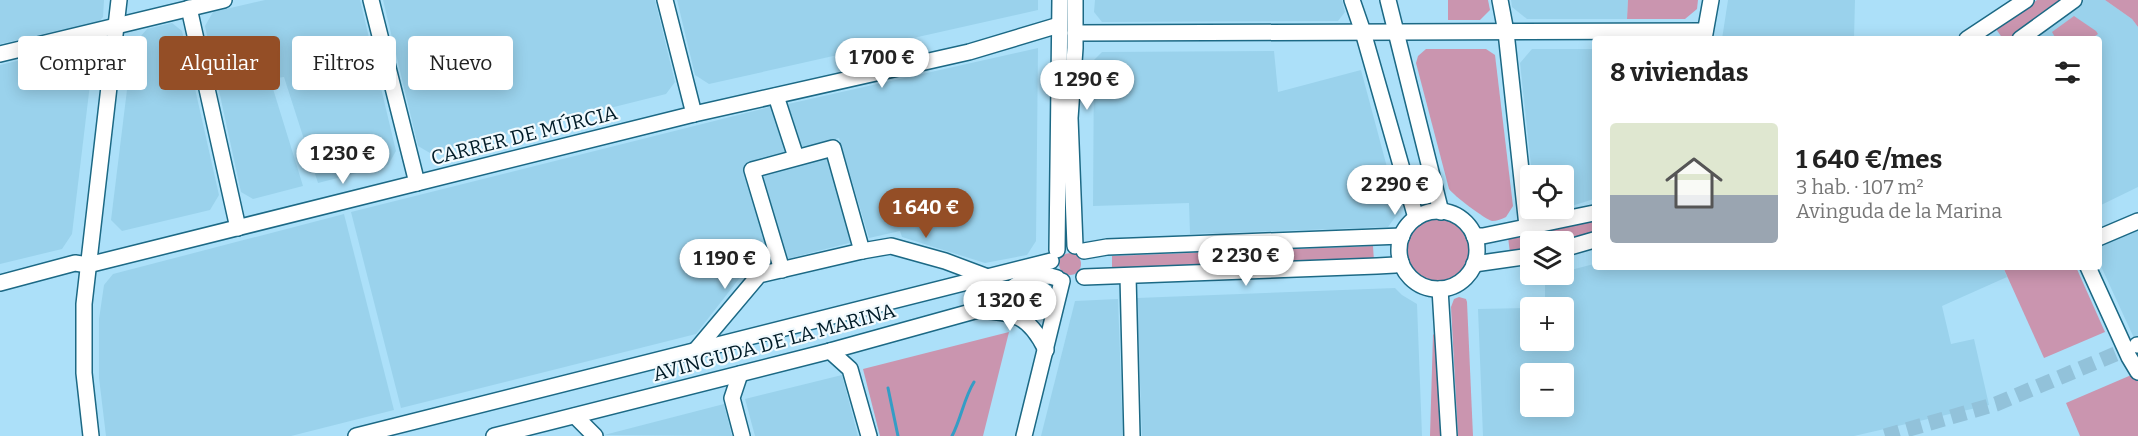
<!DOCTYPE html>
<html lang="es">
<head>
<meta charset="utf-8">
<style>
	body { margin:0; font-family:Bitter,serif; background:#f6f6f6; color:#222; height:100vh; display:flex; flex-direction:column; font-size:22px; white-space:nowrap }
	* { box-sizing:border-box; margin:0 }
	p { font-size:20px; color:#767676 }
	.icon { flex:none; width:33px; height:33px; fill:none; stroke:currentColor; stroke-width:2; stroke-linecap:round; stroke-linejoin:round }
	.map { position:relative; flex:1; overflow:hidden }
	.side { position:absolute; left:1592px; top:36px; width:510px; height:234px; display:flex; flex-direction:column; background:#fff; border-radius:6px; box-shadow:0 3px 15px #0003 }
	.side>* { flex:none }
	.banner { position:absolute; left:18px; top:36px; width:570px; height:54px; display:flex; gap:12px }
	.controls { position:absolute; left:1520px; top:165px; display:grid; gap:12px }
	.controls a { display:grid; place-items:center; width:54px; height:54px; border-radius:6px; background:#fff; box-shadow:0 3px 15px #0003; font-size:30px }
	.price { position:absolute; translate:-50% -51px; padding:0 14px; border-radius:21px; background:#fff; color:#222; font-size:20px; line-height:39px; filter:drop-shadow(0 2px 3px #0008) }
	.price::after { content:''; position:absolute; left:50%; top:36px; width:18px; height:14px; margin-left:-9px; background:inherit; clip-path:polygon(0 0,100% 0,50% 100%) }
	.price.on { background:#944e26; color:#fff }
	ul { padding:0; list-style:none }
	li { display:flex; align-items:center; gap:18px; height:150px; padding:0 18px }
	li+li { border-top:2px solid #e0e0e0 }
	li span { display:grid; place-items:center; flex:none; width:168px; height:120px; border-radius:6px; color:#555 }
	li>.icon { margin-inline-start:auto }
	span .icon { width:72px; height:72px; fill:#fffc; stroke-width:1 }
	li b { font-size:26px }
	h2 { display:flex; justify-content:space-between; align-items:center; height:72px; padding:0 18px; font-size:26px }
	.pill { padding:0 21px; border-radius:6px; background:#fff; box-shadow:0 3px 15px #0003; font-size:21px; line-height:54px }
	.pill.on { background:#944e26; color:#fff }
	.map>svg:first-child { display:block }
	.built { fill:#9ad2ec; fill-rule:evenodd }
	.green { fill:#ca95af }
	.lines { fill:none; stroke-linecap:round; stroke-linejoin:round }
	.stream { stroke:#359dc5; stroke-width:3 }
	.minor-tunnel { stroke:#92c2da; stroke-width:15; stroke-dasharray:15 8; stroke-linecap:butt }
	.minor-casing { stroke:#1c6985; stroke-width:18 }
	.minor { stroke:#fff; stroke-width:15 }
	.labels { text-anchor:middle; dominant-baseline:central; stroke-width:4.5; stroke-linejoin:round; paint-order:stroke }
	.street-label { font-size:20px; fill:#001b27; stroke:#f1fafe }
</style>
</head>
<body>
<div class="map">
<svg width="2138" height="436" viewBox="0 0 2138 436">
	<rect width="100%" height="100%" fill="#ace0f9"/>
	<g class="built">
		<path d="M0,0H104L103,17L96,25L69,31L65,29L0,44Z"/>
		<path d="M265,0H360L396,151L388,165L318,183L284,77L270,79L303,186L253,199L241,192L205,26L213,12Z"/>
		<path d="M383,0H655L675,82L666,94L430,153L418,146Z"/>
		<path d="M677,0H1038V10L709,84L695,75Z"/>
		<path d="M1095,0H1342L1345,12L1338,21L1102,22L1094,12Z"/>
		<path d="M1511,0H1628L1627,19H1527L1512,7Z"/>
		<path d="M1728,0H1855L1854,39H1722Z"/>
		<path d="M2082,0H2105L2132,19L2138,27V187L2099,206L2098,39H2030Z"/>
		<path d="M172,23L182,31L219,195L210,210L122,231L111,220L132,49L135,43L147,29Z"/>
		<path d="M86,44L94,51L72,234L62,249L0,264V65Z"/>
		<path d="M1038,48L1036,241L1027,255L985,263L902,237L900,231L869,238L839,138L802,149L788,104Z"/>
		<path d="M1532,49H1594V199L1559,210L1556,209L1563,208V176L1532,175L1520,63Z"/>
		<path d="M1274,51L1278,92L1361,70L1399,212L1388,227L1190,234L1189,203L1093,206L1094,60L1102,52Z"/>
		<path d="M774,106L788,153L745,166L773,262L741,270L742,275L696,334L401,408L351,212Z"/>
		<path d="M828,156L853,242L787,259L763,175Z"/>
		<path d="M344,214L394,410L291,436H106L99,378V319L104,285L113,274Z"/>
		<path d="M2138,224V337L2134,338L2099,262L2098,242Z"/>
		<path d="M1594,264V267H2003L2007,277L1942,306L1951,344L1974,339L1989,405L1854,436H1483L1478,309L1530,308V340H1563V308L1545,307V276L1563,274V272ZM1530,374H1563V406H1530Z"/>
		<path d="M1395,288L1402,295L1417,304L1422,436H1142L1137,298Z"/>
		<path d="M1118,299L1123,436H1041L1075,301Z"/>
		<path d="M842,375L858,436H755L745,399Z"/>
		<path d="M724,404L732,436L604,435Z"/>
	</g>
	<g class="green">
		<path d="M1448,0H1488L1490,10L1480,20H1448Z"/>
		<path d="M1628,0H1698L1697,9L1685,19H1627Z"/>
		<path d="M2037,0H2064L2009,39H2003L1996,29Z"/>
		<path d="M2105,0H2138V27L2132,19Z"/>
		<path d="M2074,16L2096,31L2098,34L2091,39H2056L2052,32Z"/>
		<path d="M1426,49H1486L1495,55L1513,206L1506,217C1502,219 1497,221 1492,221C1486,220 1453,195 1449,189L1416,63L1418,56Z"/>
		<circle cx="1439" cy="250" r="34"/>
		<path d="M1594,219V235L1563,242H1530V249L1510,253L1508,237L1544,231Z"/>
		<path d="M1373,246L1374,261L1112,270V256Z"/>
		<circle cx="1070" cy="264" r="11"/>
		<path d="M2003,267H2076L2105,332L2044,358Z"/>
		<path d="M1459,297L1466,299L1467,302L1473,436H1458L1451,307L1454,299Z"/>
		<path d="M1009,332L983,436H880L863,369Z"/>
		<path d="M1433,334L1435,336L1441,436H1430Z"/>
		<path d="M2136,373L2138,378V436H2080L2066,403Z"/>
	</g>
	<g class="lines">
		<g class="stream">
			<path d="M888,388L898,436"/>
			<path d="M952,436C961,419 964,398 974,382"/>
		</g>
		<path class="minor-tunnel" d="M1885,436L1996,404L2137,345"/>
		<g class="minor-casing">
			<g id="minor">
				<path d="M371,0L417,183"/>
				<path d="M665,0L694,114"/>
				<path d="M1352,0L1363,32L1416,218"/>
				<path d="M1388,0L1441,212"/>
				<path d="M1500,0L1506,32L1527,226"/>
				<path d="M189,8L238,228"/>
				<path d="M1075,33L1705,31"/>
				<path d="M1704,39L1711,0"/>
				<path d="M1967,39L2026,0"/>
				<path d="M2020,39L2074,0"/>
				<path d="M0,54L224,0"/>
				<path d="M776,96L796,157"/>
				<circle cx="1438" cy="250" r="39"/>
				<path d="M1474,236H1483L1594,213"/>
				<path d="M2098,238L2138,221"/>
				<path d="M1075,246L1070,118L1075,48V0"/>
				<path d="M1563,249L1594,240"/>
				<path d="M1057,250L1060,0"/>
				<path d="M1084,251L1107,247L1402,236"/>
				<path d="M1474,264L1530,256"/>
				<path d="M2088,267L2129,357L2138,372"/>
				<path d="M782,270L752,170L833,148L862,251"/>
				<path d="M1128,276L1132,436"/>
				<path d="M1084,277L1377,266L1395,265L1401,262"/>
				<path d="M0,283L75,263L88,265L694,114L969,52L1059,25"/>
				<path d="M1440,289L1449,436"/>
				<path d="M978,310C1015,313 1029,315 1046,350"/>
				<path d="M2137,345H2138"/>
				<path d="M695,351L759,275L862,251L891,246L945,261L985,276"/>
				<path d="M830,351L850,369L869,436"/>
				<path d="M740,374L732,398L742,436"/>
				<path d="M575,416L595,436"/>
				<path d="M91,436L84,373V304L119,0"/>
				<path d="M356,436L1051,261"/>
				<path d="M494,436L830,351L978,310L1027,278L1050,276L1057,278"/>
				<path d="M1024,436L1062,281"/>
			</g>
		</g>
		<use href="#minor" class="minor"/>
	</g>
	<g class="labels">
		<g class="street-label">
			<text transform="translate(524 135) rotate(-14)">CARRER DE MÚRCIA</text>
			<text transform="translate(774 342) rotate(-15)">AVINGUDA DE LA MARINA</text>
		</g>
	</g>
</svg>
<div class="controls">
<a><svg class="icon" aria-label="locate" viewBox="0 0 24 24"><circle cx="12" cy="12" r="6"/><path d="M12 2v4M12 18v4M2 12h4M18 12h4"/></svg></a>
<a><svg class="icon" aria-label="layers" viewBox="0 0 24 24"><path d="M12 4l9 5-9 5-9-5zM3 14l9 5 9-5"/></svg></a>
<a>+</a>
<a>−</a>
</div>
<b class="price" style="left:882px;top:89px">1 700 €</b>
<b class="price" style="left:1087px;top:111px">1 290 €</b>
<b class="price" style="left:343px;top:185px">1 230 €</b>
<b class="price" style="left:1395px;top:216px">2 290 €</b>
<b class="price on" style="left:926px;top:239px">1 640 €</b>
<b class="price" style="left:1246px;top:287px">2 230 €</b>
<b class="price" style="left:725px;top:290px">1 190 €</b>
<b class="price" style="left:1010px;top:332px">1 320 €</b>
<div class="banner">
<a class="pill">Comprar</a>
<a class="pill on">Alquilar</a>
<a class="pill">Filtros</a>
<a class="pill">Nuevo</a>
</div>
<section class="side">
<h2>8 viviendas<svg class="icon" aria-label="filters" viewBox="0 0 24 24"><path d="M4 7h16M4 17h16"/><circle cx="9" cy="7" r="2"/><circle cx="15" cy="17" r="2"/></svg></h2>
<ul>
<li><span style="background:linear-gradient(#dfe7d0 60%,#9aa5b1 0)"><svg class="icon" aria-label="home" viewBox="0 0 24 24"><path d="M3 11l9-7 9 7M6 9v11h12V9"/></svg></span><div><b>1 640 €/mes</b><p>3 hab. · 107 m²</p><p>Avinguda de la Marina</p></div></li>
</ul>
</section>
</div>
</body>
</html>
